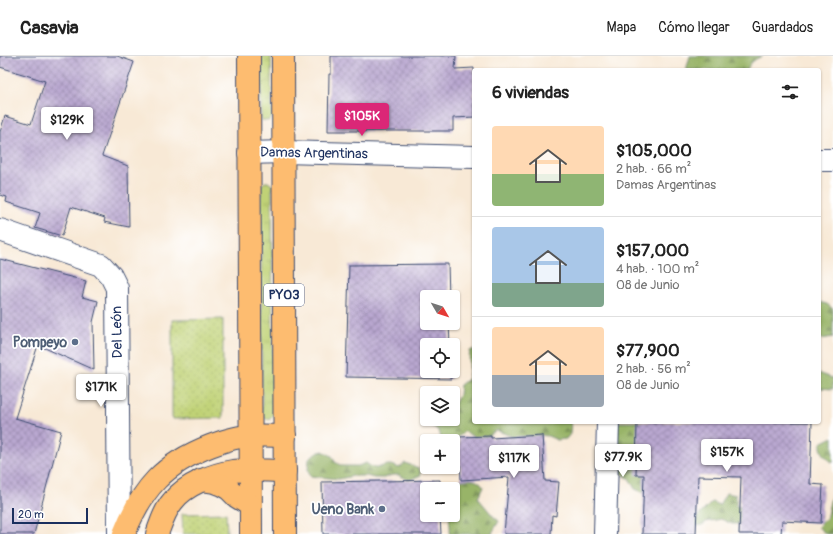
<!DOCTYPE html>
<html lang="es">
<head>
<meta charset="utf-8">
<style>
	body { margin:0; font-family:Pangolin,sans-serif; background:#f6f6f6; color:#222; height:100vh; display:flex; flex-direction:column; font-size:15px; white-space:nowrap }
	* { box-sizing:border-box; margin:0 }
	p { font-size:13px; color:#767676 }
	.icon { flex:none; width:22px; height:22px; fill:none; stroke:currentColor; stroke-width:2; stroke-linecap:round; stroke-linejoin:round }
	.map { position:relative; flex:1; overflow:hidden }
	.side { position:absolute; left:472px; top:12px; width:349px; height:356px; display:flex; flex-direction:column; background:#fff; border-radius:4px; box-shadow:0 1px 3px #0004 }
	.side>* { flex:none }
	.needle { width:26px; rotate:129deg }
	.tools { position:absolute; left:420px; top:234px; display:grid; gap:8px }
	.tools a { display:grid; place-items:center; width:40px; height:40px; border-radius:4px; background:#fff; box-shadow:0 1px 3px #0004; font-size:20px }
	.scale { position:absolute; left:12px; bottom:10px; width:76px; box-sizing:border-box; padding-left:4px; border:2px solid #1b2f5e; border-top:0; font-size:11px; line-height:14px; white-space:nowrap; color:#1b2f5e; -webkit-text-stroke:3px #fff; paint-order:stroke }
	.price { position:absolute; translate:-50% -34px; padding:0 9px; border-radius:4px; background:#fff; color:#222; font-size:13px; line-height:26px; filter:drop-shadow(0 1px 2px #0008) }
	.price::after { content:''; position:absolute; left:50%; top:24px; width:12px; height:9px; margin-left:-6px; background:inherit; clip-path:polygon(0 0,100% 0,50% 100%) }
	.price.on { background:#db2777; color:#fff }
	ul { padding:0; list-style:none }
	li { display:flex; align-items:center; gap:12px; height:100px; padding:0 20px }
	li+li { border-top:1px solid #e0e0e0 }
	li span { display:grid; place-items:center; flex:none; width:112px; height:80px; border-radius:4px; color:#555 }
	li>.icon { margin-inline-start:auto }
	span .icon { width:48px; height:48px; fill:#fffc; stroke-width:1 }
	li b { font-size:17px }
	h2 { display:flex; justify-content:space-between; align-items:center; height:48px; padding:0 20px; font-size:17px }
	header { display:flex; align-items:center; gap:24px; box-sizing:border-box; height:56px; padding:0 20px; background:#fff; border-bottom:1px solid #e0e0e0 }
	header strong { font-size:19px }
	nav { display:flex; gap:22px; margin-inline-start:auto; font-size:14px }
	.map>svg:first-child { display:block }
	.grass { fill:url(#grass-tufts); stroke:#6e806a }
	.forest { fill:url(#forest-firs); stroke:#5a7262 }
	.park { fill:url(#park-dots); stroke:#6e806a }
	.building { fill:url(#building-cross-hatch) }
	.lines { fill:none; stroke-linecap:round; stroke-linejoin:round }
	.street-casing { stroke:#3c4b70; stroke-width:24 }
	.primary-casing { stroke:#3c4b70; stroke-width:24 }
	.highway-casing { stroke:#3c4b70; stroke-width:24 }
	.street { stroke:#fff; stroke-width:22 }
	.primary { stroke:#fdbc6f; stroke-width:22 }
	.highway { stroke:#fdbc6f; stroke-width:22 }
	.service-dot { fill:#5c6f8a; stroke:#fff; stroke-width:1.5 }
	.labels { text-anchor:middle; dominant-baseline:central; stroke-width:3.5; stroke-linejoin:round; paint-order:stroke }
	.shield { fill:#fff; stroke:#5f6d8e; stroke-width:1 }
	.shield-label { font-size:13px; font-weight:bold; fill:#1b2f5e }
	.street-label { font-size:14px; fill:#1b2f5e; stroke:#fff }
	.service-label { font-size:14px; font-weight:bold; fill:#4e5e75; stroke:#fff; text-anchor:end }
</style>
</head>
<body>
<header>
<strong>Casavia</strong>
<nav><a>Mapa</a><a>Cómo llegar</a><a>Guardados</a></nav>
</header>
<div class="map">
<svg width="833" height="478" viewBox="0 0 833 478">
	<defs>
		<pattern id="grass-tufts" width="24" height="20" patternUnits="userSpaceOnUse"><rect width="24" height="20" fill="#c0d276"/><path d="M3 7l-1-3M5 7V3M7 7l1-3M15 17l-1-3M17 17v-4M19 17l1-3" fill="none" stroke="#a4b568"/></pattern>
		<pattern id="forest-firs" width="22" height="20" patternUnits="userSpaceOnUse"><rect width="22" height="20" fill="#98b467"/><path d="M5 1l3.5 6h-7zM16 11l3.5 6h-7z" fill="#7b9358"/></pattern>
		<pattern id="park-dots" width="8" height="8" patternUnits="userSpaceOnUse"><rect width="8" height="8" fill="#c0d276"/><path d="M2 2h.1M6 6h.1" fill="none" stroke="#a4b568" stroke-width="1.8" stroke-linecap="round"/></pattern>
		<pattern id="building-cross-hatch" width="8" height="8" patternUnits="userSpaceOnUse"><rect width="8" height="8" fill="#b9a7d0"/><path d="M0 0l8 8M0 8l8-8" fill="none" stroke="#9688ac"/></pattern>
	</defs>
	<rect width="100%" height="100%" fill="#fff"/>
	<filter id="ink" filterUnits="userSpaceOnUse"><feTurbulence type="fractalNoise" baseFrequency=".025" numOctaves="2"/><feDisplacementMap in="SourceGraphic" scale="8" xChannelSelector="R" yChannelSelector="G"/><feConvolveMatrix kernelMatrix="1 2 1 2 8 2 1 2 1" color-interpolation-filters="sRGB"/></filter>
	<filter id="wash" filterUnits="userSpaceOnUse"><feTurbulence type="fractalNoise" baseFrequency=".012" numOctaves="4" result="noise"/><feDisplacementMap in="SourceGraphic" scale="16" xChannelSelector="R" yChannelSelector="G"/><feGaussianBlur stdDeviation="0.9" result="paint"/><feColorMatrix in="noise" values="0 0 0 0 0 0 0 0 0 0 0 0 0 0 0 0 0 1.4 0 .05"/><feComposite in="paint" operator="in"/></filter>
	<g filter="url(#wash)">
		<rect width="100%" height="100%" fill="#f8e9d6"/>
		<g class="grass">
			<path d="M261,0H271L272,62L268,65L262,64L261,62Z"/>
			<path d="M265,126H268L272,129L273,359L269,363H266L262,360L261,129Z"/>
		</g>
		<g class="forest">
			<path d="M690,0H763C756,2 749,7 747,14H686Z"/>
			<path d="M819,246L827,248L833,253V281L822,283L819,281Z"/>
			<path d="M474,293V366H571L570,378L566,383L557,384L548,380L540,379L533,382L513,381L496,374C485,384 477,385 465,375L453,385H442L439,375L432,370L431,363H453V351L459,339L460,329C463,327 466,324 468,322C471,317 468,303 470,295Z"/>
			<path d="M819,317L831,322L833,321V333L819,332Z"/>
			<path d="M606,366H641L646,416L647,438L635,433L629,422L617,415Z"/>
			<path d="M833,381V407C826,401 820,397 821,387Z"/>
			<path d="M323,395L332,400L335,406L342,410H358L366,407C379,417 377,409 390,409C393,409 397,411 399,412L405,407L419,412L421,419L409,424L399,419H392L384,422H374L367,420H353L339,423L310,420L308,414L309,402L316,397Z"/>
			<path d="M466,423C474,424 479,424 483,431L478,442L493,460L499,465L492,477L493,478H449C452,473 448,465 450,459H453V431L460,425Z"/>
			<path d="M726,437L736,439V450L742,452L740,468H732L721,463L706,466L702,469L696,470L695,463L712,446L719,449Z"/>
			<path d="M832,437H833V478H826L818,471L821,467L826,463Z"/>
		</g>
		<g class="park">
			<path d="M223,263V362L172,363V264Z"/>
			<path d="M226,457L227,478H183L182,458Z"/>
		</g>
		<g id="blocks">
			<g class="building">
				<path d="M0,0H117L134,6L102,100L128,110L129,171L104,166L105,162L71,151L62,180L35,172L40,157L6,146L7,141L0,139V76L5,60L31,68L45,25L0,11Z"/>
				<path d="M331,0H456L455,13L474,12V61L453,62V75H328L329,18H331Z"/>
				<path d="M0,203L86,225L82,241L98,245L93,266L94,314L38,289L15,362L61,375L34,478H0Z"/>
				<path d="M448,208L449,241H427V267H449L450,289H427V315H451V323L346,321L349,209Z"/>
				<path d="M637,366H812L810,428L823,429L821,467L782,465L781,478H739L741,421L698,420L696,478H642L644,419H636Z"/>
				<path d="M542,379L545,425L559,426L556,460L552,459L551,478H504L509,421L461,424L459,381L491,380V382Z"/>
				<path d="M440,424V433H427V459H440L441,478H323L322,426Z"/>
			</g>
		</g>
	</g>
	<g filter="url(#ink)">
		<use href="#blocks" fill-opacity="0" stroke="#3c4b70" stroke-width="1"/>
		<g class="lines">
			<g class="street-casing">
				<g id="street">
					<path d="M249,97L283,96L474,101"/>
					<path d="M819,104H833"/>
					<path d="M0,174L101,209L111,220L117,232L119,478"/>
					<path d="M605,478L608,366"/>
				</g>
			</g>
			<g class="primary-casing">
				<g id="primary">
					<path d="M124,478C142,432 164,408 210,390C223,385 238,380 251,380C262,379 274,380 285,380"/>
					<path d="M157,478C161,467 165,454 173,445C185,429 213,418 233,415C250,413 268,415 285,415"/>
				</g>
			</g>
			<g class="highway-casing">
				<g id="highway">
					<path d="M249,0L251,478"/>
					<path d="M283,0L285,478"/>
					<path d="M201,424L214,426L222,429L229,433L237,441L250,449"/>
				</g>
			</g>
			<use href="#street" class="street"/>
			<use href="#primary" class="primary"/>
			<use href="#highway" class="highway"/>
		</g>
	</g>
	<g class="service-dot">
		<circle cx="75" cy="286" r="4"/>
		<circle cx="382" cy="453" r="4"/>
	</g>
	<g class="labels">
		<rect class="shield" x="264" y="228" width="40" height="22" rx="3"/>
		<g class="shield-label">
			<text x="284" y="239">PY03</text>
		</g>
		<g class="street-label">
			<text transform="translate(314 97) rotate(1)">Damas Argentinas</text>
			<text transform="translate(117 276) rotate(-91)">Del León</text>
		</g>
		<g class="service-label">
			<text x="67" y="286">Pompeyo</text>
			<text x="374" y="453">Ueno Bank</text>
		</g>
	</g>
</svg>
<div class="tools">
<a><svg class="needle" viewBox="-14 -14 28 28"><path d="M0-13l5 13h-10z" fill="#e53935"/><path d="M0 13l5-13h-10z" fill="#767676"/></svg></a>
<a><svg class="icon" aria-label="locate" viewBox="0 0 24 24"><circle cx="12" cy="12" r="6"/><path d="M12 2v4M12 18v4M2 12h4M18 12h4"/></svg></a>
<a><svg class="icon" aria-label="layers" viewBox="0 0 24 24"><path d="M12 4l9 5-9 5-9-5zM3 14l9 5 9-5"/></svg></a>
<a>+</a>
<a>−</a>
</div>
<div class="scale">20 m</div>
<b class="price on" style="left:362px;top:81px">$105K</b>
<b class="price" style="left:67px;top:85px">$129K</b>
<b class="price" style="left:101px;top:352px">$171K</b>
<b class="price" style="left:727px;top:417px">$157K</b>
<b class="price" style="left:623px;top:422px">$77.9K</b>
<b class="price" style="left:514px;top:423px">$117K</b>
<section class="side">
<h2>6 viviendas<svg class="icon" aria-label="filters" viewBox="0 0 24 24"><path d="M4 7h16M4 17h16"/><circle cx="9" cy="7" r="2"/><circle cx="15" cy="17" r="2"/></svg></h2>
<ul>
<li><span style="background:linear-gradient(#ffd9b3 60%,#8fb573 0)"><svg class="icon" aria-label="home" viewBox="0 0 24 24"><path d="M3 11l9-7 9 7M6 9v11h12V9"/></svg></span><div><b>$105,000</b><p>2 hab. · 66 m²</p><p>Damas Argentinas</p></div></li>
<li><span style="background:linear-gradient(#a9c7e8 70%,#7fa58c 0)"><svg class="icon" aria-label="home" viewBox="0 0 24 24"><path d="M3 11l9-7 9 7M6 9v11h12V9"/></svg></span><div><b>$157,000</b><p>4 hab. · 100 m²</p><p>08 de Junio</p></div></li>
<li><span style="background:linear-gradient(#ffd9b3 60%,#9aa5b1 0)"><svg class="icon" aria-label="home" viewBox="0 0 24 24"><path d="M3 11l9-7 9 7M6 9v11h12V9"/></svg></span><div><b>$77,900</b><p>2 hab. · 56 m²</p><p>08 de Junio</p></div></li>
</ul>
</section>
</div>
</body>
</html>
